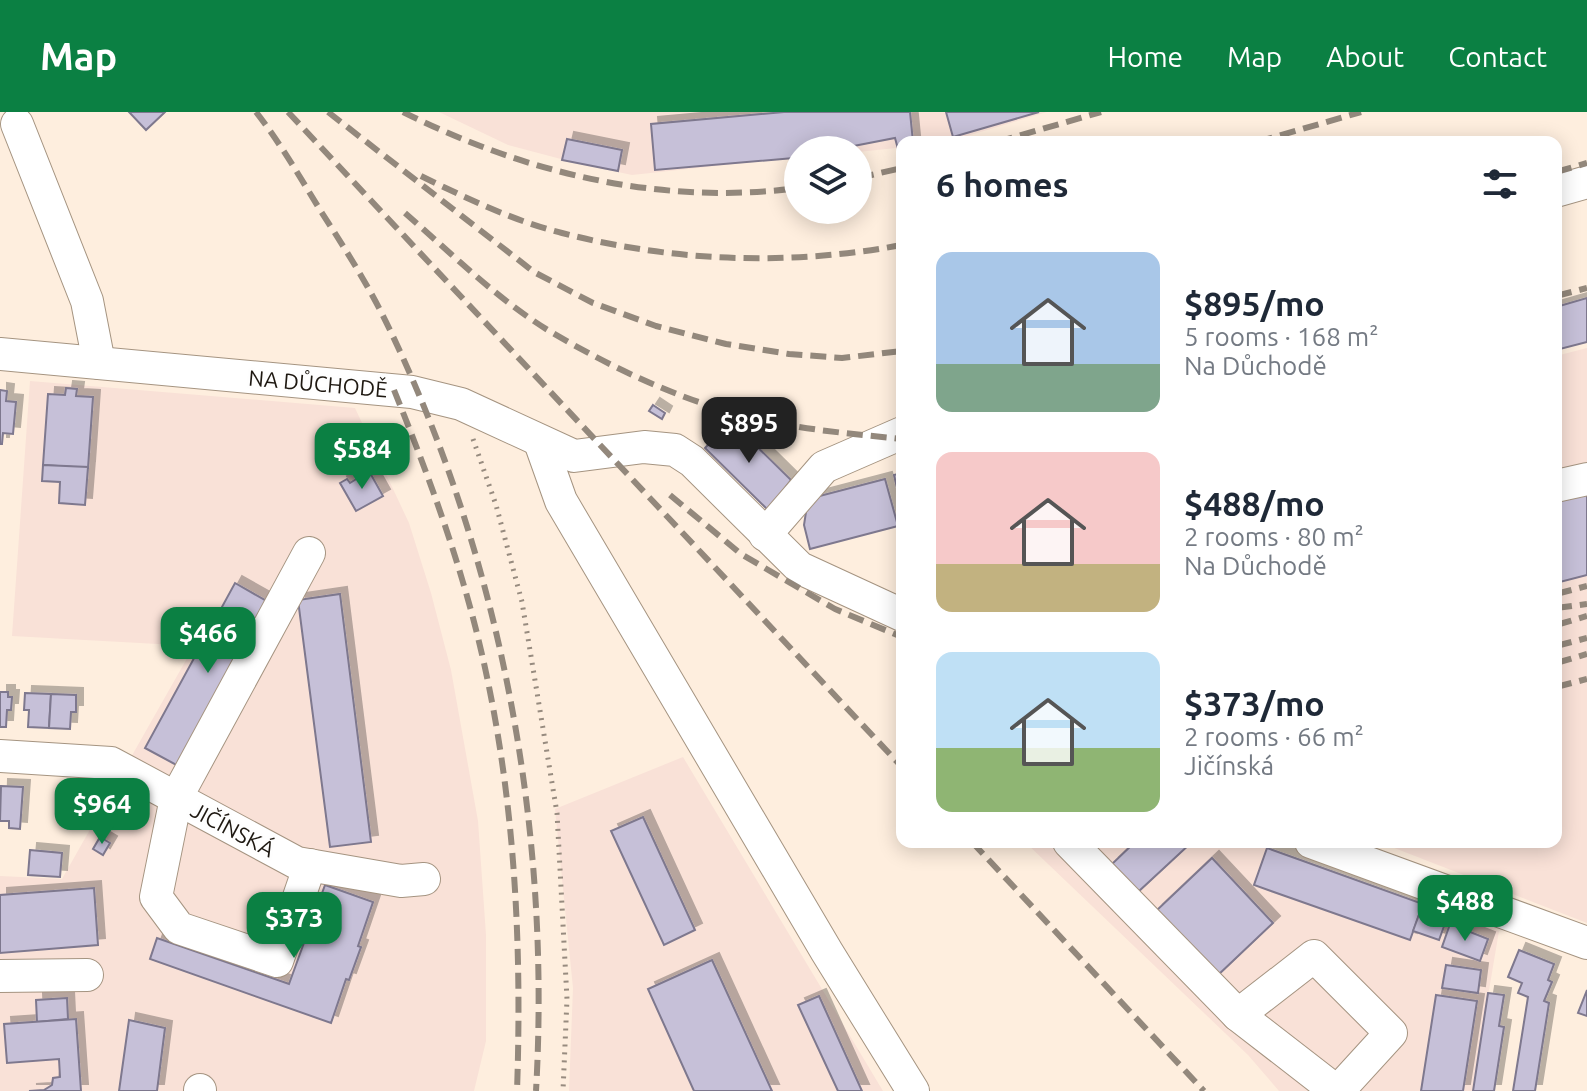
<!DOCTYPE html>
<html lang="en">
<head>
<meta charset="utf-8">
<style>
	body { margin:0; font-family:Ubuntu,sans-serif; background:#f6f6f7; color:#1f2937; height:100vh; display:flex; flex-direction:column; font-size:30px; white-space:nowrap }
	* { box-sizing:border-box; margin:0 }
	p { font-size:26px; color:#747a83 }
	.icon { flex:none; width:44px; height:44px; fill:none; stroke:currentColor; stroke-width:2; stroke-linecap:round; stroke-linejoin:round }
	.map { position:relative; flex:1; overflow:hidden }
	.side { position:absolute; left:896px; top:24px; width:666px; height:712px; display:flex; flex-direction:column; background:#fff; border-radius:16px; box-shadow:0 4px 20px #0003 }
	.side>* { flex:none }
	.buttons { position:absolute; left:784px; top:24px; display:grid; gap:16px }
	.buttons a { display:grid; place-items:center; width:88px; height:88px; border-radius:50%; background:#fff; box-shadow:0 4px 20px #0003; font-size:40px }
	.price { position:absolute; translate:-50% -68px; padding:0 18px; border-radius:16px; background:#0b8043; color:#fff; font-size:26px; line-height:52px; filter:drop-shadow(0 2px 4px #0008) }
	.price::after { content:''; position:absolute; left:50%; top:48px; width:24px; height:18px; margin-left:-12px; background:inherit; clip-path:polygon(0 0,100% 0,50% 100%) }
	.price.active { background:#222; color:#fff }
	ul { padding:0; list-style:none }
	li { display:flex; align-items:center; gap:24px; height:200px; padding:0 40px }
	li span { display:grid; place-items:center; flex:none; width:224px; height:160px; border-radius:16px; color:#555 }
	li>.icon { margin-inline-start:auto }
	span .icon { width:96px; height:96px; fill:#fffc; stroke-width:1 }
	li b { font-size:34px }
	h2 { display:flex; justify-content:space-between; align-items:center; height:96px; padding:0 40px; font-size:34px }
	header { display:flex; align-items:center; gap:48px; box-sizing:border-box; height:112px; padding:0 40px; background:#0b8043; color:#fff }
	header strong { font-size:38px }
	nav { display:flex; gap:44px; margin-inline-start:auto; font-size:28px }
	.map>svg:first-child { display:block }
	.industrial { fill:#f9e1d7 }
	.building { fill:#c6c0d8; stroke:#7e788e; stroke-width:2; filter:url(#shadow) }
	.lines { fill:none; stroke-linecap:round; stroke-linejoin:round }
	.minor-casing { stroke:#a59481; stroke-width:34 }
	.path { stroke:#978b7f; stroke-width:5; stroke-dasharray:2 6; stroke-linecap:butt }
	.minor { stroke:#fff; stroke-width:32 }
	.rail { stroke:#93887c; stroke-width:6; stroke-dasharray:16 8; stroke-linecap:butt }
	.labels { text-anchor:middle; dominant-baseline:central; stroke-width:6; stroke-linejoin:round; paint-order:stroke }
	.street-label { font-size:22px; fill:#1e1811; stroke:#fefefe }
</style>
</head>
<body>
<header>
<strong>Map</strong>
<nav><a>Home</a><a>Map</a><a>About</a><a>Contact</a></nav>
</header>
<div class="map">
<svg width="1587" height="979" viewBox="0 0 1587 979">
	<defs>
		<filter id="shadow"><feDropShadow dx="7" dy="-7" stdDeviation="0" flood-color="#0004"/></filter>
	</defs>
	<rect width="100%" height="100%" fill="#feeede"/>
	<g class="industrial">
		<path d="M439,0H1047L947,30H902V42L898,43L896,36L858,40L798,38V45L632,63L576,51L508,33Z"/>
		<path d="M1587,236V811L1379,730H1556V244Z"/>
		<path d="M30,269L355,296L409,411L431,481L451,558L478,709L486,823V929L474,979H0V764L62,767L194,534L12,524Z"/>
		<path d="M683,645L883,979H569L573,876L555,697Z"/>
		<path d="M1025,730H1251L1499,819L1472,979H1279L1248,943Z"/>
	</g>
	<g class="building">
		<path d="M129,0H165L146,18Z"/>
		<path d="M784,0H910L913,30H902V36L898,37L895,26L833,38H798V45L794,46L655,58L651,12Z"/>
		<path d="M946,0H1039L953,25Z"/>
		<path d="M567,27L622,38L618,59L562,48Z"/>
		<path d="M1587,186V230L1556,238V195Z"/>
		<path d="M66,276L77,277L76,284L93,285L88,356L43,353L48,282L65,283Z"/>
		<path d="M0,278L7,279L6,289L16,290L13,322L3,321L2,332H0Z"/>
		<path d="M653,293L665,301L662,307L649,299Z"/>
		<path d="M728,312H734L791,368L768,398L705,336Z"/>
		<path d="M43,353L88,355L85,393L59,391L60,370L42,369Z"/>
		<path d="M369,359L383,384L356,399L340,371L347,367L350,371Z"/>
		<path d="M902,361V397L894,363Z"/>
		<path d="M885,367L898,414L810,437L804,413L808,387Z"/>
		<path d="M1587,379V463L1556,471V387Z"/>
		<path d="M235,471L270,491L180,655L145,636Z"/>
		<path d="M340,482L371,730L330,735L298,488Z"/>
		<path d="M0,580H8V585H12L11,598H7L6,615H0Z"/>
		<path d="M25,581L51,582L49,616L28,615L29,598H24Z"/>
		<path d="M51,582L76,583V600H71L70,617L49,616Z"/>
		<path d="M126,672L143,682L133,698L116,688Z"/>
		<path d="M1,674L23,675L20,717L9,716V709H0Z"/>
		<path d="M643,705L695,818L664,833L611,719Z"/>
		<path d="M100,725L110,731L103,743L93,737Z"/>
		<path d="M1135,730H1192L1138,780L1112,752Z"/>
		<path d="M1267,736L1423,792L1410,828L1254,773Z"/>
		<path d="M30,738L62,741L60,765L28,763Z"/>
		<path d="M1212,746L1273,811L1217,864L1156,799Z"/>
		<path d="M325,773L373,790L358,834L361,835L349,868L346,867L331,911L150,847L157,826L289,872Z"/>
		<path d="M94,776L98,833L0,841V783Z"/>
		<path d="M1421,797L1447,806L1439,828L1413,819Z"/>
		<path d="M1450,812L1488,827L1480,849L1442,835Z"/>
		<path d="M1519,838L1554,852L1548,868L1552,870L1544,889L1549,891L1535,979H1513L1528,885L1518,881L1522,871L1508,865Z"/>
		<path d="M712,848L772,979H694L648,877Z"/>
		<path d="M1446,853L1481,858L1478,881L1442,876Z"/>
		<path d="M1587,878V904L1578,901Z"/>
		<path d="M1488,881L1504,883L1499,914L1504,915L1494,979H1473Z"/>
		<path d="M1436,883L1477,889L1463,979H1421Z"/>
		<path d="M819,884L862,979H838L798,893Z"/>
		<path d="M67,886L68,907L37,910L36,888Z"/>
		<path d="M76,907L81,979H29L44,978L52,973L53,966L60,965L59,947L7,951L4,912Z"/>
		<path d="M129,908L165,916L157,979H119Z"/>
	</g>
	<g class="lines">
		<g class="minor-casing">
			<g id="minor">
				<path d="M17,12L87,189L99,251"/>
				<path d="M1556,79L1587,70"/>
				<path d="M0,242L412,280L461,292L574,344L644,335L675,338L692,349L800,456L902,503"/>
				<path d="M540,330L561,389L827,840L913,979"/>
				<path d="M1556,374L1587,367"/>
				<path d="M765,423L824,355L902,321"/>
				<path d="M309,441L176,686L156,785L179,816L277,849L310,753"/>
				<path d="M0,644L111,651L297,751L401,769L424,767"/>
				<path d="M1069,730L1238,903L1336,979"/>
				<path d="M1311,730L1587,831"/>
				<path d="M0,864L87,863"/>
				<path d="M1238,903L1314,844L1391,921L1338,979"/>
				<path d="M200,979V978"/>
			</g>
		</g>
		<path class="path" d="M473,327L496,393L522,490L557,701L567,887L563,979"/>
		<use href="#minor" class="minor"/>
		<g class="rail">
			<path d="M256,0C281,32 301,67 322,101C346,138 370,176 389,216C502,451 551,719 536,979"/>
			<path d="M288,0L902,655"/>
			<path d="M328,0L534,160L593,191L656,214L726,232L789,242L842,246L902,239"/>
			<path d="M403,0C525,61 661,94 798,76"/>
			<path d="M997,30L1101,0"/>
			<path d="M1257,30L1361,0"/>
			<path d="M1556,60L1587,51"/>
			<path d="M421,64C466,86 514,109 562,121C674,150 789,154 902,133"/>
			<path d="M858,66L902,56"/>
			<path d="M405,101C452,142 498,188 551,220C614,257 686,291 758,307C805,318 854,322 902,327"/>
			<path d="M1556,184L1587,176"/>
			<path d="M394,278C419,340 443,403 462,467C512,633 523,807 517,979"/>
			<path d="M670,383L741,442L835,497L902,525"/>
			<path d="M1556,482L1587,474"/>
			<path d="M1556,496L1587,492"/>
			<path d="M1556,513L1587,504"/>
			<path d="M1556,534L1587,526"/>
			<path d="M1556,551L1587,542"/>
			<path d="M1556,575L1587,567"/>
			<path d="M972,730L1204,979"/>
		</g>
	</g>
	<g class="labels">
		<g class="street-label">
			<text transform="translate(318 271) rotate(5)">NA DŮCHODĚ</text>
			<text transform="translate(233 717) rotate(28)">JIČÍNSKÁ</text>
		</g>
	</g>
</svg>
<div class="buttons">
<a><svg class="icon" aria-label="layers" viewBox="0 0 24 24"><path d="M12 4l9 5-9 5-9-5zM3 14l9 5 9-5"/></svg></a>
</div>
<b class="price active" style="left:749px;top:353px">$895</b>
<b class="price" style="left:362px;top:379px">$584</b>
<b class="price" style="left:208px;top:563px">$466</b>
<b class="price" style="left:102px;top:734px">$964</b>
<b class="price" style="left:1465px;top:831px">$488</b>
<b class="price" style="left:294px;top:848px">$373</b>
<section class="side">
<h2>6 homes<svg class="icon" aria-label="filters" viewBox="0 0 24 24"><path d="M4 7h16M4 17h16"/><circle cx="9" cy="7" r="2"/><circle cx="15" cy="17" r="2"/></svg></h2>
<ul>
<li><span style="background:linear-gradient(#a9c7e8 70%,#7fa58c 0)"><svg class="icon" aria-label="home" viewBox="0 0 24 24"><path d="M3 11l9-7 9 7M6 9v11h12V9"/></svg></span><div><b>$895/mo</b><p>5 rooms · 168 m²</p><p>Na Důchodě</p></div></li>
<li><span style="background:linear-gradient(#f6c9c9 70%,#c2b280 0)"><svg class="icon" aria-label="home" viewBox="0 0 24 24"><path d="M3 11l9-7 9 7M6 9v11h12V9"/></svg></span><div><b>$488/mo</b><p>2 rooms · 80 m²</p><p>Na Důchodě</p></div></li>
<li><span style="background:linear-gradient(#bfe0f5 60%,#8fb573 0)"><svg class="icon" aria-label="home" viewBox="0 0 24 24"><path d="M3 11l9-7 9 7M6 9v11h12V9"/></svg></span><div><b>$373/mo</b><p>2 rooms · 66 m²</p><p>Jičínská</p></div></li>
</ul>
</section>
</div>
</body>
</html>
